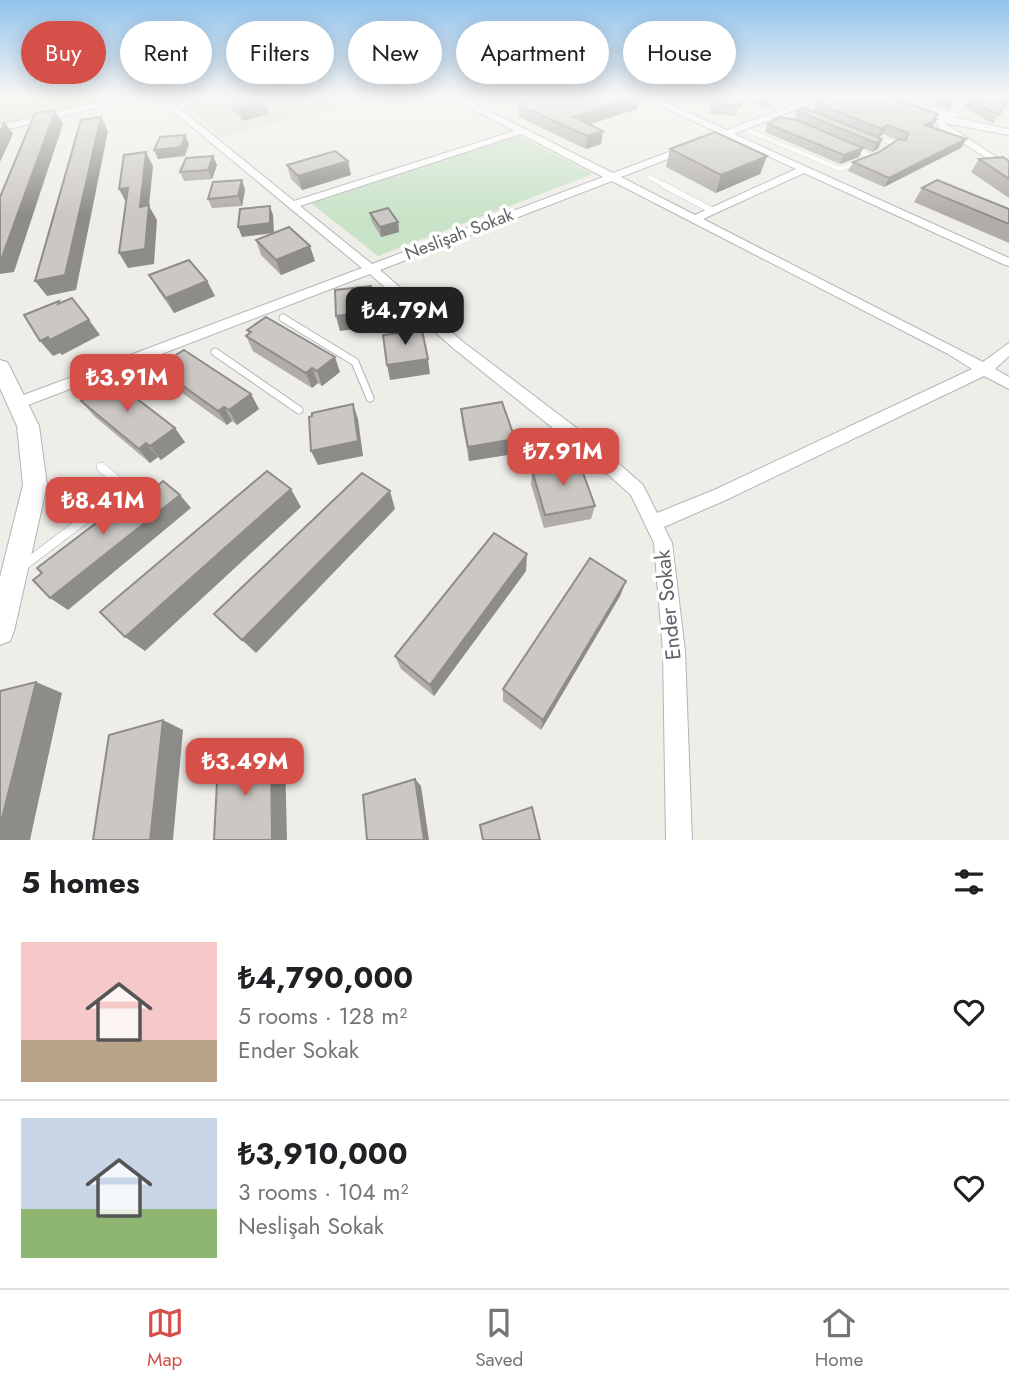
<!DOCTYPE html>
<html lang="en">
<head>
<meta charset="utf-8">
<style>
	body { margin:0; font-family:Jost,sans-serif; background:#f2f2f2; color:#202124; height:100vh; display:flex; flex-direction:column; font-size:26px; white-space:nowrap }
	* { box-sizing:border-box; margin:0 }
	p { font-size:23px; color:#757577 }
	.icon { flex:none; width:38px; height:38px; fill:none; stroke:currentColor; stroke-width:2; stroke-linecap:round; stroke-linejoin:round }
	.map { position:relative; height:840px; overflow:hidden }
	.side { display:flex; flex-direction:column; background:#fff; flex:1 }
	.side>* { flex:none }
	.banner { position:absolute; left:21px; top:21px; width:968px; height:63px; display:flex; gap:14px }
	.price { position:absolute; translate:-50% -60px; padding:0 16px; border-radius:14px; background:#d45049; color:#fff; font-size:23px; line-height:46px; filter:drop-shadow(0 2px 4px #0008) }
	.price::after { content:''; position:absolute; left:50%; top:42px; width:21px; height:16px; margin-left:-10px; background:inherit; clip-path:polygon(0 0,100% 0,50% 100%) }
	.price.on { background:#222; color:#fff }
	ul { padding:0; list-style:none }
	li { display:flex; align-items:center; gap:21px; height:175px; padding:0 21px }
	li+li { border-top:2px solid #e0e0e0 }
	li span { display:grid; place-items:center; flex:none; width:196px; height:140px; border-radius:0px; color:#555 }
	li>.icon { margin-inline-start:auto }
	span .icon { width:84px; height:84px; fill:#fffc; stroke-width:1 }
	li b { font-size:30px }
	h2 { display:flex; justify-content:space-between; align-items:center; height:84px; padding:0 21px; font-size:30px }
	.chip { padding:0 24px; border-radius:32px; background:#fff; box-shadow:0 4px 18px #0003; font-size:24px; line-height:63px }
	.chip.on { background:#d45049; color:#fff }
	.menu { display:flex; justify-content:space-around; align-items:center; height:98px; border-top:2px solid #e0e0e0; background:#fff; font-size:19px; color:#757577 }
	.menu a { display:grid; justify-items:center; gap:4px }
	.menu .on { color:#d45049 }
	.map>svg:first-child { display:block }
	.education { fill:#dfdcd6 }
	.green { fill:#c9e3c8 }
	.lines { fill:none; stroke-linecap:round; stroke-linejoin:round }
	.service-far3-casing { stroke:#b3b4b8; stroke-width:5 }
	.service-far2-casing { stroke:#b3b4b8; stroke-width:7 }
	.service-far1-casing { stroke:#b3b4b8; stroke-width:9 }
	.service-casing { stroke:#b3b4b8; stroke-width:10 }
	.minor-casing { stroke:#b3b4b8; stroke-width:2 }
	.tertiary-casing { stroke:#b3b4b8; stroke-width:2 }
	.service-far3 { stroke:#fff; stroke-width:4.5 }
	.service-far2 { stroke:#fff; stroke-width:6 }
	.service-far1 { stroke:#fff; stroke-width:7 }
	.service { stroke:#fff; stroke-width:9 }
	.minor { fill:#fff; fill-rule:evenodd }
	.tertiary { fill:#fff; fill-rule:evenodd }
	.wall { fill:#afaca9 }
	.shaded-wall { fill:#8e8c89 }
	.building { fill:#cbc8c4; stroke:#8e8c89; stroke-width:2 }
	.labels { text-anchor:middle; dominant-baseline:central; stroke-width:7; stroke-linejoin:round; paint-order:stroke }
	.far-street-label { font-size:18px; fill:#5f6266; stroke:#fff }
	.street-label { font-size:21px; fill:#5f6266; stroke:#fff }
</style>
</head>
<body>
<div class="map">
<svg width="1009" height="840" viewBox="0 0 1009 840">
	<rect width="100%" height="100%" fill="#efede8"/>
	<path class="education" d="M176,97H378L221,137Z"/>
	<g class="green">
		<path d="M0,97H124L0,124Z"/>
		<path d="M519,136L593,174L378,256L311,203Z"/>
	</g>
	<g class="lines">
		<g class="service-far3-casing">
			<g id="service-far3">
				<path d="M238,97L255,100L267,98"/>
				<path d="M890,97L951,116"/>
				<path d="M919,107L931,101L929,97"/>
				<path d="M950,119L965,97"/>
				<path d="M749,131L840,169L872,157L852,148"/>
				<path d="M869,134L899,145"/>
				<path d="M649,177L668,187"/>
			</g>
		</g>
		<g class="service-far2-casing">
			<path id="service-far2" d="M664,185L711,210"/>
		</g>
		<g class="service-far1-casing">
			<g id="service-far1">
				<path d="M283,318L355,362L370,398"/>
				<path d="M215,352L299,410"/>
			</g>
		</g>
		<g class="service-casing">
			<path id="service" d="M23,566L126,488L101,467"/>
		</g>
		<g class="minor-casing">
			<g id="minor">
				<path d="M124,97H141L0,131V125Z"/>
				<path d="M156,97H166L294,201L514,131L451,97H462L613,173L719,133L642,97H654L727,130L814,97H827L734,134L1009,258V266L1005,265L804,173L703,219L983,362L1009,343V356L995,369L1009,377V389L984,376L726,500L664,527L672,543L685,651L692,840H666L663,651L654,543L631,495L579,449L453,348L370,274L23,407H13L10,403L13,399L362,268ZM521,134L603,177L372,264L300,206ZM726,137L796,169L695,215L621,177ZM612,181L948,354L972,369L714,490L657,513L643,485L591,439L463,342L380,270Z"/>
				<path d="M918,110L1009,129V135L944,123L1009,165V172L940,129L935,120L915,115L914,113Z"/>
			</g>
		</g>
		<g class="tertiary-casing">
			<path id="tertiary" d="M0,360L7,362L10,367L39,426L47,485L14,631L10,641L0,645V577L23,485L17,426L0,388Z"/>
		</g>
		<use href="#service-far3" class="service-far3"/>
		<use href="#service-far2" class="service-far2"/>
		<use href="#service-far1" class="service-far1"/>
		<use href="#service" class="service"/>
		<use href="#minor" class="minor"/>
		<use href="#tertiary" class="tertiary"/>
	</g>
	<g class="wall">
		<path d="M228,97L269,114L243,121L232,110Z"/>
		<path d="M522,97H639L637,109L589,124L603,131L601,144L586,149L519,117V105L526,102L522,100Z"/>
		<path d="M711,97H741L736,116L709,114Z"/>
		<path d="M754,97H774L771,107L754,105Z"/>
		<path d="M908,97H924L920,101Z"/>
		<path d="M934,97H959L956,102L954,101L949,110L933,105L936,99Z"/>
		<path d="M969,97H1009L993,124L964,107Z"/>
		<path d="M816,103L938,114L936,119H937L933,127L966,139L961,148L884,187L848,171L853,162L879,152L897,140L883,134L878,138L882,139L878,149L872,152L863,148L859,157L840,164L765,132L768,124L798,121L794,119L798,111L813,112Z"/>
		<path d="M670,149L767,156L760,174L716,193L666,167Z"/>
		<path d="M213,156L217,165L212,179L184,181L180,172Z"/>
		<path d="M979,159L1009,161V198L971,172Z"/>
		<path d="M287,165L351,175L302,190L291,179Z"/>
		<path d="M242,180L245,190L242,206L212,208L208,199Z"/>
		<path d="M922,188L1009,208V243L914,202Z"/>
		<path d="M370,213L398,222L399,232L381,237L372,222Z"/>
		<path d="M256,240L315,261L281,275L261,255Z"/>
		<path d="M149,275L207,281L215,296L174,313L158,290Z"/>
		<path d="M247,330L340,372L322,386L318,383L312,388L253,351L246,336L249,334Z"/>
		<path d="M163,363L251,394L259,409L237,425L232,421L227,425L171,385L161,370L165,367Z"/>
		<path d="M86,393L185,442L161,460L158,457L150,463L94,416L81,401L89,397Z"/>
		<path d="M461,409L514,454L469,461L462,423Z"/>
		<path d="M532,470L595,506L591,519L544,528L531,484Z"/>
		<path d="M526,571L434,696L401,669L395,656Z"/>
		<path d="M626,581L620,596L541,730L503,701V689Z"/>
	</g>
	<g class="shaded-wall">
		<path d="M315,97H335L316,102Z"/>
		<path d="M636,97H639L637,109L573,130L574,117Z"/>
		<path d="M265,101L269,114L243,121L239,108Z"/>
		<path d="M55,111L63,124L14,272L0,274V257Z"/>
		<path d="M938,114L935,120L937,119L932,128L925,125Z"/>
		<path d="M101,117L108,131L76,290L47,296L35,281Z"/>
		<path d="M4,121L13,134L0,162V129Z"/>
		<path d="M887,125L883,134L877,138L882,129Z"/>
		<path d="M603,131L601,144L586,149L587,136Z"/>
		<path d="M185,135L189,144L185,156L158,159L154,150Z"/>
		<path d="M882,139L878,149L872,152L876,143Z"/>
		<path d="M966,139L961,148L884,187L889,178Z"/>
		<path d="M863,148L859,157L840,164L844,155Z"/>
		<path d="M146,152L153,166L149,206L157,220L154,264L128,268L119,253L140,207Z"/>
		<path d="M213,156L217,165L212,179L208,170Z"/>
		<path d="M767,156L760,174L716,193L721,175Z"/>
		<path d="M348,161L351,175L302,190L298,176Z"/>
		<path d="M242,180L245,190L242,206L238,196Z"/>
		<path d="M128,188L127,204L119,189Z"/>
		<path d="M270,206L273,215L274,233L242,237L238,227Z"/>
		<path d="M398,222L399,232L381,237L380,227Z"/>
		<path d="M310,246L315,261L281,275L276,260Z"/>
		<path d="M207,281L215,296L174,313L166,298Z"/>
		<path d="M371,286L375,301L377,326L340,331L336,316Z"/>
		<path d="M89,320L100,335L62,355L60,353L53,356L40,341Z"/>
		<path d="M335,357L340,372L322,386L317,371Z"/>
		<path d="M428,359L430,374L390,380L387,365Z"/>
		<path d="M312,368L318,383L312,388L306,373Z"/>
		<path d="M251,394L259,409L237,425L229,410Z"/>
		<path d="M353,404L358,419L363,456L318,465L311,451Z"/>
		<path d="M224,407L232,421L227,425L218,411Z"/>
		<path d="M175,428L185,442L161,460L150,446Z"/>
		<path d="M515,439L514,454L469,461L468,447Z"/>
		<path d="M146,443L158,457L150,463L139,449Z"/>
		<path d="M291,489L301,507L145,651L125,637Z"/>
		<path d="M390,491L395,509L256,653L242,640Z"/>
		<path d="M180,495L191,508L68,610L50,598Z"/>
		<path d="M527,554L526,571L434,696L430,685Z"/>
		<path d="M626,581L620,596L541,730L543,720Z"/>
		<path d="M36,682L62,693L30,840H0V826Z"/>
		<path d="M163,720L183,730L173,840H150Z"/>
		<path d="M271,748L285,756L287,840H272Z"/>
		<path d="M415,779L421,786L429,840H424Z"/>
	</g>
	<g class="building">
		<path d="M228,97H261L265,101L239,108Z"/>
		<path d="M539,97H636L574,117L603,131L587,136L519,105Z"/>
		<path d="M713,97H741L740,106L712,103Z"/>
		<path d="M831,97H890L938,114L934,118L937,119L925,125L966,139L889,178L853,162L879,152L899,139L906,140L908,133L887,125L882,129L816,103Z"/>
		<path d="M939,97H956L954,102Z"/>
		<path d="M970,97H1009L999,115L969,99Z"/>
		<path d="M804,108L882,139L876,143L798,111Z"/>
		<path d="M55,111L2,257H0V197L35,113Z"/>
		<path d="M101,117L65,275L35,281L81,120Z"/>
		<path d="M780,117L799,121L863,148L844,155L768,124Z"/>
		<path d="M715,132L767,156L721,175L670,149Z"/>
		<path d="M185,135L181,147L154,150L160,137Z"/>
		<path d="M335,151L348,161L298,176L287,165Z"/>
		<path d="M146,152L140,207L149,205L145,249L119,253L128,188L119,189L124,155Z"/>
		<path d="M213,156L208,170L180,172L186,158Z"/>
		<path d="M1003,157L1009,161V179L979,159Z"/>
		<path d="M242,180L238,196L208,199L213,182Z"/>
		<path d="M937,180L1009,209V224L922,188Z"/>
		<path d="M270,206V223L238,227L240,209Z"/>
		<path d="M388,208L398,222L380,227L370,213Z"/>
		<path d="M289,227L310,246L276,260L256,240Z"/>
		<path d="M189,260L207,281L166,298L149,275Z"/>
		<path d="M371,286L374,311L336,316L335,290Z"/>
		<path d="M72,298L89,320L50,340L48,337L40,341L24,315L59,301L58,304Z"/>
		<path d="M266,317L335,357L317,371L312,368L306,373L246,336L251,332L247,330Z"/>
		<path d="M422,330L428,359L387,365L383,335Z"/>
		<path d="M184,350L251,394L229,410L224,407L218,411L161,370L167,366L163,363Z"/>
		<path d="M110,378L175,428L150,446L146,443L139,449L81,401L90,396L86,393Z"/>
		<path d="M502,402L515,439L468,447L461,409Z"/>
		<path d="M353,404L358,441L311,451L309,417L312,416V413Z"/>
		<path d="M579,462L595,506L545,515L532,470Z"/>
		<path d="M267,471L291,489L125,637L100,612Z"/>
		<path d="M362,473L390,491L242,640L214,614Z"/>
		<path d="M163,481L180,495L50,598L33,580L42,573L37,568L150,482L156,487Z"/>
		<path d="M494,533L527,554L430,685L395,656Z"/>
		<path d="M590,558L626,581L543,720L503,689Z"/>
		<path d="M36,682L0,826V691Z"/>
		<path d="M163,720L150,840H93L109,735Z"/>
		<path d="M271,748L272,840H214L218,763Z"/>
		<path d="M415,779L424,840H367L363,795Z"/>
		<path d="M532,807L540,840H483L480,825Z"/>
	</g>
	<linearGradient id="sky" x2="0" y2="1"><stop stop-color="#92c3ed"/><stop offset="0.45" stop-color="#f8f7f5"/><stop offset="1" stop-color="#f8f7f5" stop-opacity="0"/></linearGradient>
	<rect width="1009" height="215" fill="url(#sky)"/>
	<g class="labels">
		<g class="far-street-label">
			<text transform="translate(459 234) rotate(-21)">Neslişah Sokak</text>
		</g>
		<g class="street-label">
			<text transform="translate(668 605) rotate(-96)">Ender Sokak</text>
		</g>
	</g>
</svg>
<b class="price on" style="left:405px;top:347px">₺4.79M</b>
<b class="price" style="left:127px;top:414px">₺3.91M</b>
<b class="price" style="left:563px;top:488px">₺7.91M</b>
<b class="price" style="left:103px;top:537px">₺8.41M</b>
<b class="price" style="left:245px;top:798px">₺3.49M</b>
<div class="banner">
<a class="chip on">Buy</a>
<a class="chip">Rent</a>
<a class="chip">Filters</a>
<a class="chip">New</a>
<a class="chip">Apartment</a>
<a class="chip">House</a>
</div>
</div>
<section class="side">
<h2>5 homes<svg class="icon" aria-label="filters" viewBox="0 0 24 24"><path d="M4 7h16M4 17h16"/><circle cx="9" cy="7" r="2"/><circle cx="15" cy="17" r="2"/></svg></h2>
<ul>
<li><span style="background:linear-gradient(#f6c9c9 70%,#b9a48a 0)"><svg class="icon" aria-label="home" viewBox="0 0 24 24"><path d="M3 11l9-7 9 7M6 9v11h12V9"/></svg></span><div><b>₺4,790,000</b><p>5 rooms · 128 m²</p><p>Ender Sokak</p></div><svg class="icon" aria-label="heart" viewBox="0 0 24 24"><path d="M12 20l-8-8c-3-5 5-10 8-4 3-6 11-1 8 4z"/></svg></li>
<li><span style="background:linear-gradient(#c9d6e8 65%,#8fb573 0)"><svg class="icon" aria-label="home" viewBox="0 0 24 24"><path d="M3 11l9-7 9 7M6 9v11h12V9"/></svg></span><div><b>₺3,910,000</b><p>3 rooms · 104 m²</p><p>Neslişah Sokak</p></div><svg class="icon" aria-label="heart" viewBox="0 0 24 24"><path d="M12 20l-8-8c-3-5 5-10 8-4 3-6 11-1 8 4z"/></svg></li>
</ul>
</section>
<nav class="menu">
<a class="on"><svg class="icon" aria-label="map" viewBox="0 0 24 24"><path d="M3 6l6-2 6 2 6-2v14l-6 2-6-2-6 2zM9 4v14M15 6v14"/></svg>Map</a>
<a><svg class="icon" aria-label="saved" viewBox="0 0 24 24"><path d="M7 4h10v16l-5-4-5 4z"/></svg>Saved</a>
<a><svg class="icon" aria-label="home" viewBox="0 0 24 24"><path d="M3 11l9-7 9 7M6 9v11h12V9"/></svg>Home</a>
</nav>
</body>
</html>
